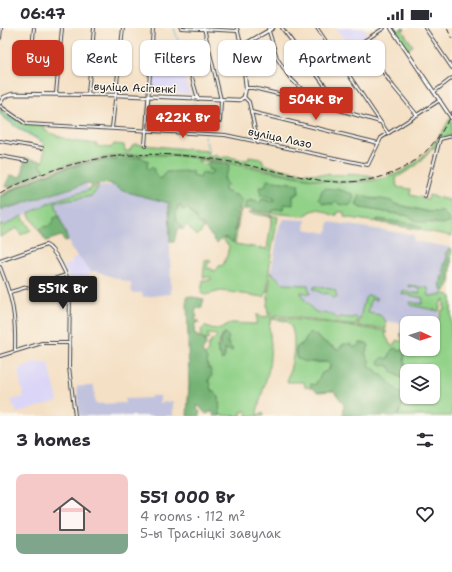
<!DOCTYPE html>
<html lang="en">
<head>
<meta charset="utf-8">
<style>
	body { margin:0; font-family:"Shantell Sans",sans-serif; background:#f2f2f3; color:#2b2b33; height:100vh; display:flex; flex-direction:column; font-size:15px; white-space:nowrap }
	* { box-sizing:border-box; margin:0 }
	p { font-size:13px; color:#7c7c81 }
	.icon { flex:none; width:22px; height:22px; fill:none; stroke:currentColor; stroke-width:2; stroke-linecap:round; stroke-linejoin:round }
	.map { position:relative; height:388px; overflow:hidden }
	.panel { display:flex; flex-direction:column; background:#fff; flex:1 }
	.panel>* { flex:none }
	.guide { position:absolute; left:12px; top:12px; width:428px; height:36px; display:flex; gap:8px }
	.needle { width:26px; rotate:93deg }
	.buttons { position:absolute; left:400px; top:288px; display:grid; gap:8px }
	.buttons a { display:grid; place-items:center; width:40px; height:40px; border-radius:8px; background:#fff; box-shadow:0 1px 3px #0004; font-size:20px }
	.price { position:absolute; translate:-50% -34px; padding:0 9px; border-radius:4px; background:#c8321e; color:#fff; font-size:13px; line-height:26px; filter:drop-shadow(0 1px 2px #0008) }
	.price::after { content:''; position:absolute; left:50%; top:24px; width:12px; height:9px; margin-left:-6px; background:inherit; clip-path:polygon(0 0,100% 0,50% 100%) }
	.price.on { background:#222; color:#fff }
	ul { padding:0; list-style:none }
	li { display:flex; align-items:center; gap:12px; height:100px; padding:0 16px }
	li span { display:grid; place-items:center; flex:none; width:112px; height:80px; border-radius:8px; color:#555 }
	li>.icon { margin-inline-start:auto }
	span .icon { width:48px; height:48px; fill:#fffc; stroke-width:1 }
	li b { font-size:17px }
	h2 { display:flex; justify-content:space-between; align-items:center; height:48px; padding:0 16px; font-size:17px }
	.chip { padding:0 14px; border-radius:8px; background:#fff; box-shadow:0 1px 3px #0004; font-size:14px; line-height:36px }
	.chip.on { background:#c8321e; color:#fff }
	.status { display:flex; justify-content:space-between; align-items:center; height:28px; padding:0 20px; background:#fff; direction:ltr }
	.status svg { height:11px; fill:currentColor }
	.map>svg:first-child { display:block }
	.built { fill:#dbd6f7 }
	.industrial { fill:#c1c2dd }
	.green { fill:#91d188; stroke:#567652; fill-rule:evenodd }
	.forest { fill:#74b374; stroke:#486848 }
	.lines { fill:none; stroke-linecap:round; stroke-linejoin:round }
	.stream { stroke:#4aadc9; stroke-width:1 }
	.minor-casing { stroke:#3c3935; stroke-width:4 }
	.tertiary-casing { stroke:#3c3935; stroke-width:4.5 }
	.minor { stroke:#fff; stroke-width:2 }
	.tertiary { stroke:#fff; stroke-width:2.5 }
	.rail { stroke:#1c1c1c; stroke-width:1; stroke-dasharray:6 3; stroke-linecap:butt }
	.labels { text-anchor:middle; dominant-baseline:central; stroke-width:3; stroke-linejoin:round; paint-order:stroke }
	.street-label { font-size:11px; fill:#1c1c1c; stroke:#fbf7ec }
</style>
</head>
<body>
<div class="status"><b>06:47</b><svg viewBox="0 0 49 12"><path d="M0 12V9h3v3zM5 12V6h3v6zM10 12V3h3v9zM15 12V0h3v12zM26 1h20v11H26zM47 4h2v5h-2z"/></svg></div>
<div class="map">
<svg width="452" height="388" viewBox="0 0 452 388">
	<rect width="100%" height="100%" fill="#fbf7ec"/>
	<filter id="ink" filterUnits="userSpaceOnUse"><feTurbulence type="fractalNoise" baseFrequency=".025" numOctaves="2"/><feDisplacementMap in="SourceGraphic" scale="8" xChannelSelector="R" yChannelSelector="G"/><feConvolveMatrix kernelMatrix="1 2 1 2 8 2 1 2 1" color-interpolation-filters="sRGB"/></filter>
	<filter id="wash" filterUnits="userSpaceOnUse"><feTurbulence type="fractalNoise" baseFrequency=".012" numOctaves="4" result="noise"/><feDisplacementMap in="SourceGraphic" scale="16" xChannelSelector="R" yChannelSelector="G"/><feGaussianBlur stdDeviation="0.9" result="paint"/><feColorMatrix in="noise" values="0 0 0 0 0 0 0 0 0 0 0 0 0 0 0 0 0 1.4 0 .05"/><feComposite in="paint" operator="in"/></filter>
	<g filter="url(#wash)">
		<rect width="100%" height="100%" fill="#f4e0c5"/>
		<g class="built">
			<path d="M336,0H364L368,6L350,19Z"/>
			<path d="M155,23L176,24L190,66L151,65Z"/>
			<path d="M77,228L92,244L75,254H71L63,238L73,235L72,232Z"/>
			<path d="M36,334L49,336L58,373L17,385L11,372L24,369L18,344L22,339Z"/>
		</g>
		<g class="industrial">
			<path d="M86,155L89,162L59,171L3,198L2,196L0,197V183L8,178Z"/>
			<path d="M114,157L123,163L169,175L171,266L143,269L142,265H132L131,255L95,243L92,244L71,221L55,175L92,168L99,159Z"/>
			<path d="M284,191L306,192L305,201L327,205L329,194L414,207L413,213L450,219L434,313L433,295H407V307L400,306L401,295L313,288L271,244L280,196Z"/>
			<path d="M77,358H94L95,376L125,375V371L151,370V368H160V375L173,373V388H79Z"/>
		</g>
		<g class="green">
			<path d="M402,0L405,1L402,2L413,18L408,21L396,4Z"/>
			<path d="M0,81L23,96L45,98V103L71,113L97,116L96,118L111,120L114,116L124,117L125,123H129L134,116L207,123L209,128L213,129L215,126L220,130C229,127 238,132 248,132L249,129L262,131L264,136C281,142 301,145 319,146C338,148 356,144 375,150C337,160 296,147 258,139C184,124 117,118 44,144V140L40,137L44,133V115L16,99L0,86Z"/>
			<path d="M450,90L452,93V107L439,111L436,120H433L417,137L396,150L397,159L411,161L410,167L428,171L429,167L452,173V186L450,189L452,192V208L420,202L421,200L413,196L376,192V194L344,189V184H338L337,187H332L319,181L312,183L304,188L271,185L293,168L299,165L298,156L274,171V174L262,171L260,175L250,172L245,179L247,181H243L240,184L235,216L267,221L272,189L248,185L253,183L278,189L271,225L267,264L264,269L221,263L205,267L201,265L203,252H211V249H203L205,232L209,231L211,234L208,235L207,241L211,240L213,243H215L219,238L223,237L227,228L229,218L222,210L230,211L231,214C235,210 240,183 240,176C240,174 237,169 236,167L224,164V150L229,140L220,135L197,132L200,135L207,136L209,142L213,143L211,147L200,150L192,148V145L185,143L166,144L160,152L149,142L141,129C123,132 104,132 86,135C56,141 27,154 0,169V168C49,139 106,125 163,127C200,128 237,137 274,144C348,159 410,169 450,90ZM337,161L353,166L351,176H339L336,173L333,176L323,175L319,171L321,168ZM372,170L391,173L395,176L430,184H436L449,193V195L433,196L409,188L361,180L356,177Z"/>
			<path d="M99,159L92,168L55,175L59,188C54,191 54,196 49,198C45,200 43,198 39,202L29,187V185L59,171L89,162V160Z"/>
			<path d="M176,178L187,180L204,200L197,208L187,197H185L183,202L181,201V197L177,193L175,186L177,182Z"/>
			<path d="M22,188L31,202L21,207L17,200L0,209V197L2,196L4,198Z"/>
			<path d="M271,244L284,256L308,257L310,266L301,264V267L313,282L318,285L331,286L340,292V289L353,290L355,288L358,292L356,298L268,286L267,277Z"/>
			<path d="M409,257L428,260L429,268L442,267L443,265L451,268L452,388H398L405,370L383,348L376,345V342L369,339L370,334L365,325L369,318L338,322C332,316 325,317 319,310L304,314L296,320V329L314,335L328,334L331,336C328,345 319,348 315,357L311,356L310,358L312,360L305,359L304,354H287C291,340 301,302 286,293L271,291L269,298L271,317L269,341L257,384L258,387L264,385L263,388H248L246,383L241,384V388L219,387V369L210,360L208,340L204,328L208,324V318L212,312L216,311L217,307L207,306L209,311L205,312L200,309L202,304L201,302L206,297L207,300L221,301L231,295L256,296L257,286L261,290L265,288V290L267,288L386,303L388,305H385V306L391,318L395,316L397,312L401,314L402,311L400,306L407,307V321H433V313L441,283L444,281V271L441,274L439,283L410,277V274L422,276L423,270L402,266L404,262L410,265H420L419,260L409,259ZM223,306L231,320L225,321V329L220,328L221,326L217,319ZM405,325L404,332L407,343H433V369H407V353C400,352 394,341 386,337L388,331Z"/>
			<path d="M315,258L335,262L337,269L333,270L327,265L324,266L313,261Z"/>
			<path d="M368,267L377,270V272L371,271L368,285L380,287L386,293V301L358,298L365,270Z"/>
		</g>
		<g class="forest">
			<path d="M141,129L148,133L147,139L149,142L152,139L154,141V145L160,151L166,144H193L192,148L200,150L202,145L211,147L213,143L209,142L207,136L209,134L228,137L229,140L224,150L225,155L228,157L225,158L224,163L236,167L242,172V175L238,180L233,215C226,210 226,205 217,215L201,195H197V192L188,180L186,182H182L181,178H177L178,182L175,186L177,193L181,197V201L177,202L174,214H170L169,175L123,163L109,155L92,158L87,155L9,180L8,178L0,183V169C27,154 56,141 86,135C104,132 123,132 141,129Z"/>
			<path d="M25,130L44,133L40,137L44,140V144L7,160L5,158L10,147L22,149Z"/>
			<path d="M267,152L298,156L299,165L293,168V177L284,176L283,181L273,182L271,185L247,181L245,179L246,174H249L250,172L260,175L262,171L274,174V171L261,168L259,159H265Z"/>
			<path d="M325,160L337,161L353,166L354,172L349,178L339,176L336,173L333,176L323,175L319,171L322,162Z"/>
			<path d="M360,167L376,172L377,170L391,173L395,176L429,184H443L447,188L449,195L441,196L431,194L426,195L416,193L409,188L361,180L356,177Z"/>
			<path d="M59,188L68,212L65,213L61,208L46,213L39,202L40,200L51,197L54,190Z"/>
			<path d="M378,191L413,196L421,200L420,202L377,194Z"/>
			<path d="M449,220L452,221L450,254L445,263H442L440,256L442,248L445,246L443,242L447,229L445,226Z"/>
			<path d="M187,268L204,271L201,281L197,280L195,284L197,289H195V291L199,294L195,295L194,306L205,312L206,317L202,323L207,331L208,340H210L212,347L208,353L211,355L210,360L219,369L220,388H214L213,384H211L206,386L198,377L197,381L200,384V388H187L189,357Z"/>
			<path d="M310,304L317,308L318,310C319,311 336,320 338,322L343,316H351L354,319L358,318L359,315H367L369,318L365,325L370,334L369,339L376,342V345L383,348L405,370L398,388H343L344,377L334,363L318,364L310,358L311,356L315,357L322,345L329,342L331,336C321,330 307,339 296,329V320L304,314Z"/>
			<path d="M223,306H226L229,309L227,314L233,322L231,323L225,321L224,331L221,332V326L219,327L217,320L219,319Z"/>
			<path d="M396,320L398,323L403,322L405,325C403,335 407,344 407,354L392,344L391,339L386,337L382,338L378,334L383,329L388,331L392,321Z"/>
		</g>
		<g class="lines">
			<g class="stream">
				<path d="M174,0L190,51L194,68"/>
				<path d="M194,75L202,102"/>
				<path d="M0,84L23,102L43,113"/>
				<path d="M204,107L209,124"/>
			</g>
		</g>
	</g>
	<g filter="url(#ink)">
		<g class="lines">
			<g class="minor-casing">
				<g id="minor">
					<path d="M34,0L31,31L58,35"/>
					<path d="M181,0L238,3"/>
					<path d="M204,0L221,72L220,93"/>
					<path d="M237,0L242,20"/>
					<path d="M268,0L277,30L290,50L316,75"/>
					<path d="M282,0L343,82"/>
					<path d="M317,0L388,105"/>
					<path d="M384,0L364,13L363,15L393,58L417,87"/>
					<path d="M425,0L452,40"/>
					<path d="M0,10L1,0"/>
					<path d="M182,14L198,71"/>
					<path d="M246,60H253L316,75L380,94"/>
					<path d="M434,64L452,50"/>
					<path d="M56,66L62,0"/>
					<path d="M88,66L94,0"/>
					<path d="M244,69L249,74L258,115"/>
					<path d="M0,78L26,96L225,107L368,137L381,110L440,72"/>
					<path d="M251,84L378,115"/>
					<path d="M112,100L123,0"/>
					<path d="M0,113L42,120"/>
					<path d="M145,118L153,0"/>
					<path d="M0,128L27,133"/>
					<path d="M425,168L440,111L452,108"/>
					<path d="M0,233L46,217C55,221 66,246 70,256L69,339L75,388"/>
					<path d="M0,239C13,271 16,288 15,323"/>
					<path d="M32,258L66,247"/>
					<path d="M10,264L27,259"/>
					<path d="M0,328L42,315H69"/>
				</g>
			</g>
			<g class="tertiary-casing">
				<g id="tertiary">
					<path d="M391,0L452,91"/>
					<path d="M0,75L4,69L12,66L116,67L240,72L244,69L246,60L242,20L245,16L273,0"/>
				</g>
			</g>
			<use href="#minor" class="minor"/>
			<use href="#tertiary" class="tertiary"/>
			<g class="rail">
				<path d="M447,0L452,11"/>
				<path d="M0,166C62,130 134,120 205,130C245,135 284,146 324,153C380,159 430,139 452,83"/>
			</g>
		</g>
	</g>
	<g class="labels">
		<g class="street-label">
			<text transform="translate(135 60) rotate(2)">вуліца Асіпенкі</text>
			<text transform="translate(280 110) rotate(12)">вуліца Лазо</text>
		</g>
	</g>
</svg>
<div class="buttons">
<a><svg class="needle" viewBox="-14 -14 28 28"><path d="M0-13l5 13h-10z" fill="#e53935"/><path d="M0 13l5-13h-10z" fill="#7c7c81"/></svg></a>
<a><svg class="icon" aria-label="layers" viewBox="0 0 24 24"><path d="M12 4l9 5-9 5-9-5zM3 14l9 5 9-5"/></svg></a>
</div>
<b class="price" style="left:316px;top:93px">504K Br</b>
<b class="price" style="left:183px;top:111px">422K Br</b>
<b class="price on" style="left:63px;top:282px">551K Br</b>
<div class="guide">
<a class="chip on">Buy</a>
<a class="chip">Rent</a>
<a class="chip">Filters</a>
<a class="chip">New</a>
<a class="chip">Apartment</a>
</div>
</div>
<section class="panel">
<h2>3 homes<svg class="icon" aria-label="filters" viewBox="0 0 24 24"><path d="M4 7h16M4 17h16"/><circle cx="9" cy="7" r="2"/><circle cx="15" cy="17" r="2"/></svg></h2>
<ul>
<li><span style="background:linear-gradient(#f6c9c9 75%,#7fa58c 0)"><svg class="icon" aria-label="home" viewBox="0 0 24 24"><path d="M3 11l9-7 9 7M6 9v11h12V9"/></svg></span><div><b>551 000 Br</b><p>4 rooms · 112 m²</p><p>5-ы Трасніцкі завулак</p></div><svg class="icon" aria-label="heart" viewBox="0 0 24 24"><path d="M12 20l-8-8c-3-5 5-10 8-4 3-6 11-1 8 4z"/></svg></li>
</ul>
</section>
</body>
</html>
